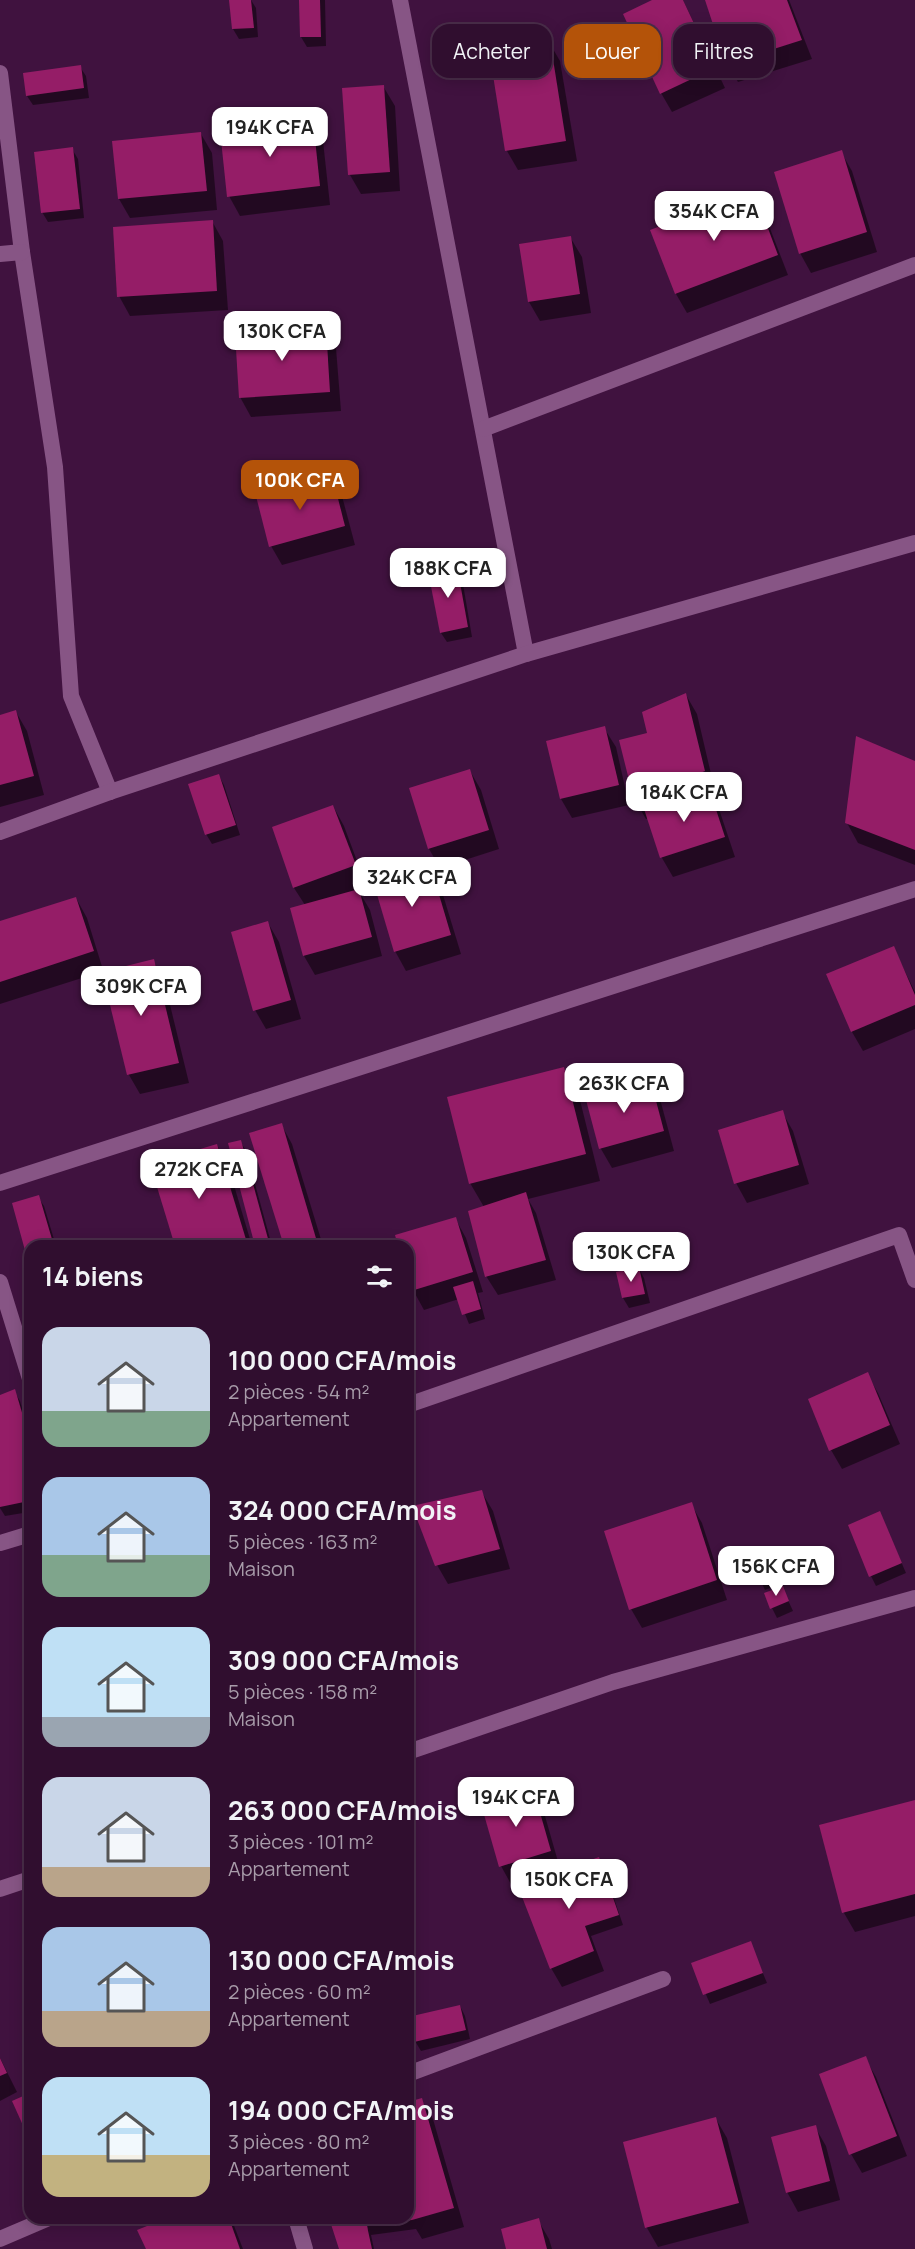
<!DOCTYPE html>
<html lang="fr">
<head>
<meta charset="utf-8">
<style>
	body { margin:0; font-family:Manrope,sans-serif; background:#3c1c3b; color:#f1f3f6; height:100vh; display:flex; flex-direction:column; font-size:22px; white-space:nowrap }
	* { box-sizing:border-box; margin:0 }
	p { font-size:20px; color:#a89caa }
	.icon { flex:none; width:33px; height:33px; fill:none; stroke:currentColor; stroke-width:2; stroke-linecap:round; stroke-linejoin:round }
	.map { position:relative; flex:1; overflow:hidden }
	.panel { position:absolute; left:24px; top:1240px; width:390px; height:984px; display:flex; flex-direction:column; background:#300e2f; border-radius:18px; box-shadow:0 3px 15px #0003,0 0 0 2px #4b2e4b }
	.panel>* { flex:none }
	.banner { position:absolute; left:432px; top:24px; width:393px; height:54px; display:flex; gap:12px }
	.price { position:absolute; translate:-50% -51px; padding:0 14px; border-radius:12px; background:#fff; color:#222; font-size:20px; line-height:39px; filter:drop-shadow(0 2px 3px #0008) }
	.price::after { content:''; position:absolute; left:50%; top:36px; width:18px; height:14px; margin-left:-9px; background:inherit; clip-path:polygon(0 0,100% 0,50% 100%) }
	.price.current { background:#b45309; color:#fff }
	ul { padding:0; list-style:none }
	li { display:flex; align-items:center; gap:18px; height:150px; padding:0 18px }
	li span { display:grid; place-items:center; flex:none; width:168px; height:120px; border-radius:18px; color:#555 }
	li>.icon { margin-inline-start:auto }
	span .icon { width:72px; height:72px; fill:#fffc; stroke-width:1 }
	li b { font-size:26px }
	h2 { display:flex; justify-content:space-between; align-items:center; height:72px; padding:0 18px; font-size:26px }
	.tag { padding:0 21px; border-radius:18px; background:#300e2f; box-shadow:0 3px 15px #0003,0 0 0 2px #4b2e4b; font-size:21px; line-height:54px }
	.tag.current { background:#b45309; color:#fff }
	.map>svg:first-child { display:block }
	.shadow { fill:#0007 }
	.building { fill:#951d67 }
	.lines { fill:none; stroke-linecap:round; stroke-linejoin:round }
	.minor { stroke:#875585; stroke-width:16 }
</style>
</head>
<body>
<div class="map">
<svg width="915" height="2249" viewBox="0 0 915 2249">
	<rect width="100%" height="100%" fill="#40123f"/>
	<g class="shadow">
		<path d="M231,0H251L256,8L258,37L239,39L233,29Z"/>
		<path d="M300,0H325L326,46L307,47L301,37Z"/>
		<path d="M656,0H683L725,88L672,112L661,93Z"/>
		<path d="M707,0H789L812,59L738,82L727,63Z"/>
		<path d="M549,42L560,61L577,161L518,170L507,151L491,51Z"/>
		<path d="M80,67L86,76L89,98L33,105L27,96Z"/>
		<path d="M383,86L395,106L400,191L361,194L350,175L344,89Z"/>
		<path d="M312,121L323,141L330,205L240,216L229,196Z"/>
		<path d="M201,134L212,153L217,210L130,218L119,199Z"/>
		<path d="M72,149L78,159L84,218L48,222L42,212Z"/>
		<path d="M841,152L852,171L877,252L811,273L800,253Z"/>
		<path d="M753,193L764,213L788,275L687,313L676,294L652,231Z"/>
		<path d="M212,221L223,241L228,310L130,316L119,296Z"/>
		<path d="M570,237L582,257L591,313L540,321L529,302L521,245Z"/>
		<path d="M325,328L336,348L341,411L251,417L240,397Z"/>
		<path d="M331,477L342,496L355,545L282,565L271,546Z"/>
		<path d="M456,568L462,578L472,637L447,642L441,633Z"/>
		<path d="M686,695L697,714L715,791L710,793L719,809L735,857L673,877L662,858L649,818L646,819L635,800L621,741L649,734Z"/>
		<path d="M16,712L27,731L44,795L0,807V716Z"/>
		<path d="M604,728L616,747L629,805L572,818L561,799L548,742Z"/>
		<path d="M915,763V865L858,843L847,823Z"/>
		<path d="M470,771L481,790L499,849L440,868L429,849L411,789Z"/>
		<path d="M219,776L224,785L240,835L212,844L206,834Z"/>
		<path d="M333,806L344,826L366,885L357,888L370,910L382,956L315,975L304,956L305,905L294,888L274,828Z"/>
		<path d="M429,866L440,885L461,954L406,971L395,951Z"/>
		<path d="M76,898L87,918L104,973L153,960L164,980L189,1083L140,1094L129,1075L104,971L0,1004V923Z"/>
		<path d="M268,923L279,942L301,1019L266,1029L255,1010Z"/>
		<path d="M893,947L915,992V1029L863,1051L852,1032L828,975Z"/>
		<path d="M563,1069L579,1096L600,1181L528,1199L536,1213L556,1280L498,1295L486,1276L484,1207L470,1183Z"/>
		<path d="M649,1080L660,1099L674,1151L612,1168L601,1149L586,1097Z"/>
		<path d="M782,1112L793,1131L809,1184L747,1203L736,1183Z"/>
		<path d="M281,1124L292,1144L323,1246H285L251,1134Z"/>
		<path d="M240,1141L246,1151L272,1246H257L229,1144Z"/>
		<path d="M217,1145L228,1165L252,1246H176L152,1165Z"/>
		<path d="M38,1197L44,1206L56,1246H30V1258L27,1253Z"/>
		<path d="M455,1218L466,1238L483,1292L478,1293L485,1319L469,1324L459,1299L424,1310L413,1290L408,1275V1246H400L397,1236Z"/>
		<path d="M639,1269L644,1278L650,1303L629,1308L623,1298L618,1273Z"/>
		<path d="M867,1374L878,1393L900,1444L842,1469L831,1450Z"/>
		<path d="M14,1391L20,1401L30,1435L29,1512L5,1516L0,1508V1396Z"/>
		<path d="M481,1491L493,1511L510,1569L448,1584L437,1565Z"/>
		<path d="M691,1504L702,1523L727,1600L642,1628L631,1609Z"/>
		<path d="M880,1513L906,1573L876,1586L871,1576Z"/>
		<path d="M789,1558L797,1577L765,1590L752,1562Z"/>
		<path d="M782,1587L793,1611L777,1618L772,1608Z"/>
		<path d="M532,1790L543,1809L561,1872L599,1859L604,1869L623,1925L591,1936L604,1971L562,1987L551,1968L553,1873L512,1886L501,1866Z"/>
		<path d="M915,1804V1916L855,1932L844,1913L821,1827Z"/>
		<path d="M750,1942L767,1983L710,2004L693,1964Z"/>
		<path d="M460,2006L465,2016L470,2039L421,2051L415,2041Z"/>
		<path d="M0,2058L17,2092L0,2101Z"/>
		<path d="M865,2058L876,2077L907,2156L862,2173L851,2154Z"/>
		<path d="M421,2100L433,2119L464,2227L422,2239L416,2229L371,2235L374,2249H341L362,2218L368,2231L367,2218H408V2103Z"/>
		<path d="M716,2119L727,2138L749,2223L658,2247L647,2228L625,2143Z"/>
		<path d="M815,2127L826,2146L840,2200L798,2212L787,2192Z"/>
		<path d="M172,2218H231L243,2249H147Z"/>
		<path d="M538,2220L549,2239L552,2249H507Z"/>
	</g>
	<g class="building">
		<path d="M229,0H251L254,28L232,29Z"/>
		<path d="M299,0H320L321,37H300Z"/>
		<path d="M652,0H683L715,68L660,94L623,14Z"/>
		<path d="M705,0H787L802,40L726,64Z"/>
		<path d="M550,40L566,141L505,151L489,50Z"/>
		<path d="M81,65L84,88L26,96L23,73Z"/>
		<path d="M384,85L390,172L348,175L342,88Z"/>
		<path d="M313,120L320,186L227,197L220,130Z"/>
		<path d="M201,132L207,191L118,199L112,141Z"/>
		<path d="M73,147L80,209L41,213L34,152Z"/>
		<path d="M842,150L867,232L799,254L774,172Z"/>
		<path d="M754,191L778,255L675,294L650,230Z"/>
		<path d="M213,220L217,291L117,297L113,227Z"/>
		<path d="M571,236L580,294L528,302L519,244Z"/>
		<path d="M326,327L330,392L239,398L235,333Z"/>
		<path d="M332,475L345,526L269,547L256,496Z"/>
		<path d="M457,566L468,627L440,633L428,571Z"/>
		<path d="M686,693L705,771L634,800L619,740L647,733L642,712Z"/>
		<path d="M16,710L34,776L0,785V715Z"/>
		<path d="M605,726L619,785L560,799L546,741Z"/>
		<path d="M856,736L915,761V850L845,823Z"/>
		<path d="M470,769L489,830L428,849L409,788Z"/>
		<path d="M219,774L236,825L205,835L188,784Z"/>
		<path d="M709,788L725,837L660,858L644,809Z"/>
		<path d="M333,805L356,865L293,888L272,827Z"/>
		<path d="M430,864L451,935L394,952L373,881Z"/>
		<path d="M359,889L372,937L303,956L290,908Z"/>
		<path d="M76,897L94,951L0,982V921Z"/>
		<path d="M268,921L291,1000L253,1011L231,932Z"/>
		<path d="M894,946L915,995V1005L851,1032L826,974Z"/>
		<path d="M154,959L179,1063L127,1075L102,972Z"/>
		<path d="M564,1067L586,1154L469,1184L447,1097Z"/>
		<path d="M650,1078L664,1131L599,1149L585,1096Z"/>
		<path d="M783,1110L799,1165L734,1184L718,1130Z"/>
		<path d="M282,1123L318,1245L313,1246H284L249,1133Z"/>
		<path d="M241,1140L270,1246H255L228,1143Z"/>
		<path d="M217,1144L248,1246H175L150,1164Z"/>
		<path d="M526,1192L546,1260L485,1277L468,1211Z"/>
		<path d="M39,1195L54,1246H30V1253L26,1254L12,1203Z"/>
		<path d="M456,1217L473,1272L411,1291L408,1280V1246H398L395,1235Z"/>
		<path d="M639,1267L645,1294L622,1298L616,1272Z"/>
		<path d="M473,1281L481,1309L462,1315L453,1287Z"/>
		<path d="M868,1372L890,1425L829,1451L808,1399Z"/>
		<path d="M15,1389L26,1426L24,1502L0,1507V1395Z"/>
		<path d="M482,1490L500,1549L435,1566L412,1506Z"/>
		<path d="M692,1502L717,1580L629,1610L604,1531Z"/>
		<path d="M880,1511L902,1563L869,1577L848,1525Z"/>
		<path d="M784,1546L793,1567L758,1581L750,1561Z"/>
		<path d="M783,1586L789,1601L770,1609L764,1593Z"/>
		<path d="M533,1788L551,1851L499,1867L481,1804Z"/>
		<path d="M915,1800V1894L842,1913L819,1825Z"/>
		<path d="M599,1857L619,1915L585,1926L594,1951L550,1969L519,1889L563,1870Z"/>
		<path d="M751,1941L763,1973L703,1995L691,1963Z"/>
		<path d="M460,2005L466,2030L414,2042L408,2017Z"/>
		<path d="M866,2056L897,2136L849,2155L819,2074Z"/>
		<path d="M0,2058L7,2073L0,2076Z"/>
		<path d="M30,2093V2141L12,2101Z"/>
		<path d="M422,2098L454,2208L412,2220L367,2226L372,2249H339L329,2218H363L367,2226L366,2218H408V2102Z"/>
		<path d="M716,2117L739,2203L645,2228L623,2142Z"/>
		<path d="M816,2125L830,2181L786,2193L771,2137Z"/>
		<path d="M167,2218H229L240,2249H146L137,2230Z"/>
		<path d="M539,2218L547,2249H506L501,2229Z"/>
	</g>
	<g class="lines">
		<g class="minor">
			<path d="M400,0L526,654"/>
			<path d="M0,73L22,252L55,467L71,696L110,792"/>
			<path d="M0,254L22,252"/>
			<path d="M483,429L915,265"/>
			<path d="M0,832L110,792L526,654L915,543"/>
			<path d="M0,1183L915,889"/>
			<path d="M0,1282L30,1379"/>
			<path d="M408,1405L899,1235L915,1280"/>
			<path d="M0,1543L30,1534"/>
			<path d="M408,1752L613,1682L915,1598"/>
			<path d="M0,1889L30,1879"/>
			<path d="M408,2074L663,1979"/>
			<path d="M296,2218L305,2249"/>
			<path d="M0,2239L49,2218"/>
		</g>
	</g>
</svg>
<b class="price" style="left:270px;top:158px">194K CFA</b>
<b class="price" style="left:714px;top:242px">354K CFA</b>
<b class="price" style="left:282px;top:362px">130K CFA</b>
<b class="price current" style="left:300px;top:511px">100K CFA</b>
<b class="price" style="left:448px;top:599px">188K CFA</b>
<b class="price" style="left:684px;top:823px">184K CFA</b>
<b class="price" style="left:412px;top:908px">324K CFA</b>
<b class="price" style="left:141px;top:1017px">309K CFA</b>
<b class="price" style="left:624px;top:1114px">263K CFA</b>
<b class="price" style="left:199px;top:1200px">272K CFA</b>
<b class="price" style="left:631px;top:1283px">130K CFA</b>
<b class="price" style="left:776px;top:1597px">156K CFA</b>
<b class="price" style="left:516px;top:1828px">194K CFA</b>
<b class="price" style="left:569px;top:1910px">150K CFA</b>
<div class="banner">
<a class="tag">Acheter</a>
<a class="tag current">Louer</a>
<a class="tag">Filtres</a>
</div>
<section class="panel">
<h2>14 biens<svg class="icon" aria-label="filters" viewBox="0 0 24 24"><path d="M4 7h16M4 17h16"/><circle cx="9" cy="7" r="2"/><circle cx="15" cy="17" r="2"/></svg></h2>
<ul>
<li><span style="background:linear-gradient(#c9d6e8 70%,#7fa58c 0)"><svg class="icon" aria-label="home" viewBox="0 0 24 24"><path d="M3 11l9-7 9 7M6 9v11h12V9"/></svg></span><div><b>100 000 CFA/mois</b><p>2 pièces · 54 m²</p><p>Appartement</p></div></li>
<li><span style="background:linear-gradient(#a9c7e8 65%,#7fa58c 0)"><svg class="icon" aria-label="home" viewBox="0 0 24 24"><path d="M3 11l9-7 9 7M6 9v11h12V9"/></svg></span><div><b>324 000 CFA/mois</b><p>5 pièces · 163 m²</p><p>Maison</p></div></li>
<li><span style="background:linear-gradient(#bfe0f5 75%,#9aa5b1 0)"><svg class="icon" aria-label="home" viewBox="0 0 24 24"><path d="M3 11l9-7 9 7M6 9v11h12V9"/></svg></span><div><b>309 000 CFA/mois</b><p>5 pièces · 158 m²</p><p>Maison</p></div></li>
<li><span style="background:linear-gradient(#c9d6e8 75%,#b9a48a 0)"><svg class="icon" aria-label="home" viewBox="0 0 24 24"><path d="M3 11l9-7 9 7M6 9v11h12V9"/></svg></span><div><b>263 000 CFA/mois</b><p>3 pièces · 101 m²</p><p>Appartement</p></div></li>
<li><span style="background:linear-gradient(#a9c7e8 70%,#b9a48a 0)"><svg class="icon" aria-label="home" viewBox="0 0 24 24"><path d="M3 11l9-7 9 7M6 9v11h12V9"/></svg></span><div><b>130 000 CFA/mois</b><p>2 pièces · 60 m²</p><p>Appartement</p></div></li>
<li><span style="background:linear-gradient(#bfe0f5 65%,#c2b280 0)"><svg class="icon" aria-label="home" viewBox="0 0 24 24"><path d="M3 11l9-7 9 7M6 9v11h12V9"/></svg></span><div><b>194 000 CFA/mois</b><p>3 pièces · 80 m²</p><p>Appartement</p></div></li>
</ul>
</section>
</div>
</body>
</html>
